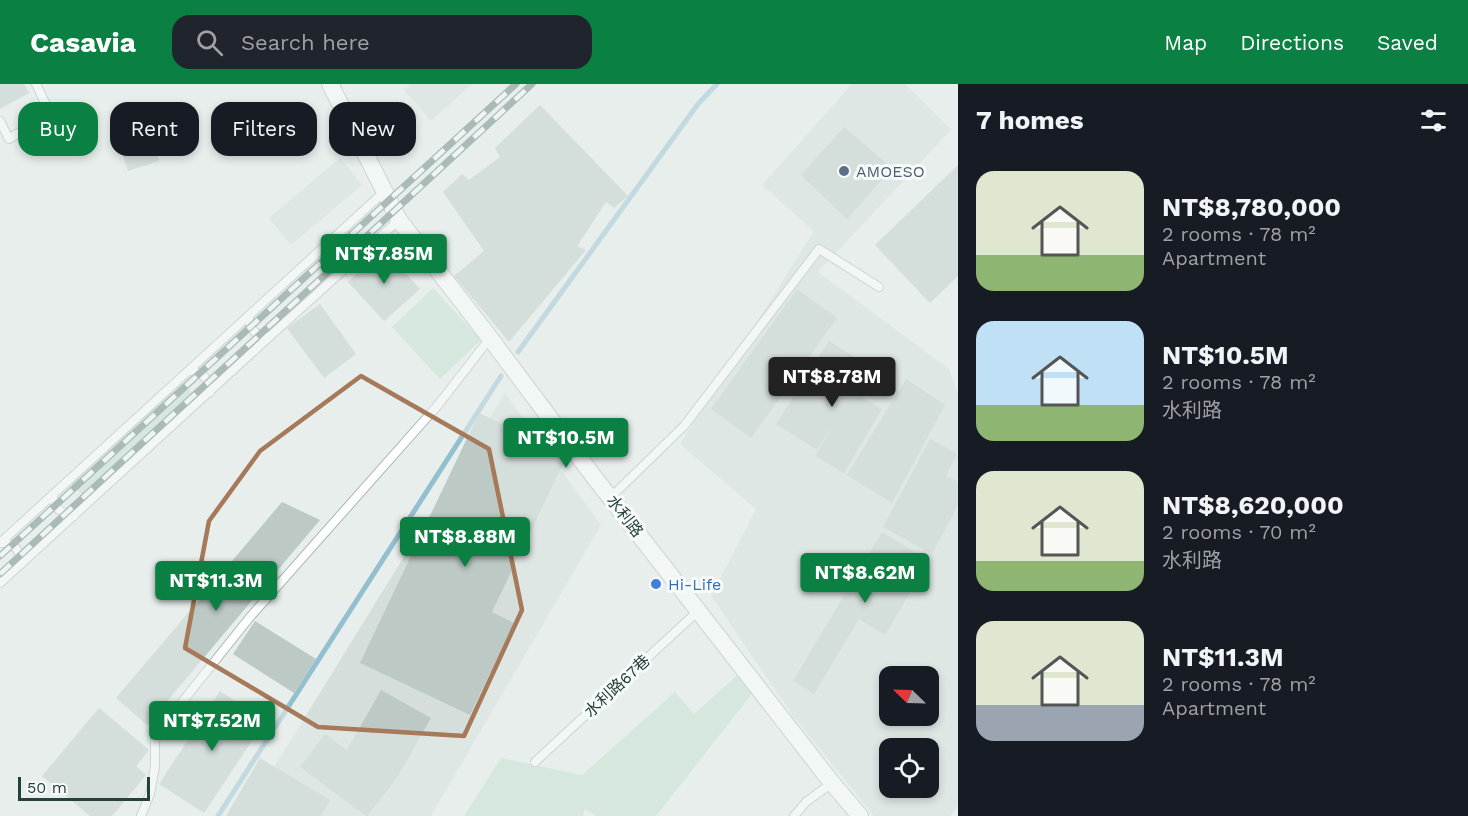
<!DOCTYPE html>
<html lang="en">
<head>
<meta charset="utf-8">
<style>
	body { margin:0; font-family:"Work Sans","Noto Sans TC",sans-serif; background:#20242c; color:#f1f3f6; height:100vh; display:flex; flex-direction:column; font-size:22px; white-space:nowrap }
	* { box-sizing:border-box; margin:0 }
	p { font-size:20px; color:#9ea1a6 }
	.icon { flex:none; width:33px; height:33px; fill:none; stroke:currentColor; stroke-width:2; stroke-linecap:round; stroke-linejoin:round }
	.map { position:relative; flex:1; overflow:hidden }
	.panel { display:flex; flex-direction:column; background:#171b24; width:510px }
	.panel>* { flex:none }
	.top-card { position:absolute; left:18px; top:18px; width:570px; height:54px; display:flex; gap:12px }
	.needle { width:39px; rotate:293deg }
	.tools { position:absolute; left:879px; top:582px; display:grid; gap:12px }
	.tools a { display:grid; place-items:center; width:60px; height:60px; border-radius:12px; background:#171b24; box-shadow:0 3px 9px #0003; font-size:30px }
	.scale { position:absolute; left:18px; bottom:15px; width:132px; box-sizing:border-box; padding-left:6px; border:3px solid #26403c; border-top:0; font-size:16px; line-height:21px; white-space:nowrap; color:#26403c; -webkit-text-stroke:4px #f7fbf9; paint-order:stroke }
	.price { position:absolute; translate:-50% -51px; padding:0 14px; border-radius:6px; background:#0b8043; color:#fff; font-size:20px; line-height:39px; filter:drop-shadow(0 2px 3px #0008) }
	.price::after { content:''; position:absolute; left:50%; top:36px; width:18px; height:14px; margin-left:-9px; background:inherit; clip-path:polygon(0 0,100% 0,50% 100%) }
	.price.selected { background:#222; color:#fff }
	ul { padding:0; list-style:none }
	li { display:flex; align-items:center; gap:18px; height:150px; padding:0 18px }
	li span { display:grid; place-items:center; flex:none; width:168px; height:120px; border-radius:18px; color:#555 }
	li>.icon { margin-inline-start:auto }
	span .icon { width:72px; height:72px; fill:#fffc; stroke-width:1 }
	li b { font-size:26px }
	h2 { display:flex; justify-content:space-between; align-items:center; height:72px; padding:0 18px; font-size:26px }
	.tag { padding:0 21px; border-radius:18px; background:#171b24; box-shadow:0 3px 9px #0003; font-size:21px; line-height:54px }
	.tag.selected { background:#0b8043; color:#fff }
	header { display:flex; align-items:center; gap:36px; box-sizing:border-box; height:84px; padding:0 30px; background:#0b8043; color:#fff }
	header strong { font-size:28px }
	nav { display:flex; gap:33px; margin-inline-start:auto; font-size:21px }
	.search { width:420px; height:54px; background:#20242c; display:flex; align-items:center; gap:15px; box-sizing:border-box; padding:0 21px; border-radius:18px; color:#9ea1a6; font-size:22px }
	main { display:flex; flex:1; min-height:0 }
	.map>svg:first-child { display:block }
	.built { fill:#d5dedb; fill-rule:evenodd }
	.green { fill:#c1decc }
	.lines { fill:none; stroke-linecap:round; stroke-linejoin:round }
	.stream { stroke:#93bfcf; stroke-width:5 }
	.building { fill:#bcc9c5 }
	.service-casing { stroke:#a9b6b4; stroke-width:10 }
	.minor-casing { stroke:#a9b6b4; stroke-width:18 }
	.service { stroke:#fff; stroke-width:8 }
	.minor { stroke:#fff; stroke-width:16 }
	.rail-casing { stroke:#617b77; stroke-width:7 }
	.rail { stroke:#f7fbf9; stroke-width:4.5; stroke-dasharray:14; stroke-linecap:butt }
	.marked { fill:none; stroke:#a57959; stroke-width:4.5; stroke-linejoin:round }
	.service-dot { fill:#5c6f8a; stroke:#f7fbf9; stroke-width:2 }
	.shop-dot { fill:#3f7fe0; stroke:#f7fbf9; stroke-width:2 }
	.labels { text-anchor:middle; dominant-baseline:central; stroke-width:6; stroke-linejoin:round; paint-order:stroke }
	.service-label { font-size:16px; fill:#4e5e75; stroke:#f7fbf9; text-anchor:start }
	.street-label { font-size:16px; fill:#26403c; stroke:#f7fbf9 }
	.shop-label { font-size:16px; fill:#366cbe; stroke:#f7fbf9; text-anchor:start }
</style>
</head>
<body>
<header>
<strong>Casavia</strong>
<div class="search"><svg class="icon" aria-label="search" viewBox="0 0 24 24"><circle cx="10" cy="10" r="6"/><path d="M15 15l6 6"/></svg>Search here</div>
<nav><a>Map</a><a>Directions</a><a>Saved</a></nav>
</header>
<main>
<div class="map">
<svg width="958" height="732" viewBox="0 0 958 732">
	<rect width="100%" height="100%" fill="#e7eeec"/>
	<g class="built">
		<path d="M411,0H472L431,37L404,6Z"/>
		<path d="M852,0H905L951,46L818,188L949,285L958,310V722L950,732H874L793,632L711,512L756,425L680,360L814,147L762,101ZM890,592H928V632H890ZM890,664H928V704H890Z"/>
		<path d="M340,74L362,101L291,161L269,134Z"/>
		<path d="M505,309L601,441L431,732H244Z"/>
	</g>
	<g class="green">
		<path d="M433,204L481,256L440,295L392,243Z"/>
		<path d="M182,298L197,314L86,415L71,399Z"/>
		<path d="M742,587L755,606L656,732H596L585,725L583,732H464L501,674L582,691L675,608L694,630Z"/>
	</g>
	<g class="lines">
		<g class="stream">
			<path d="M518,268L698,20L717,0"/>
			<path d="M218,732L501,292"/>
		</g>
	</g>
	<g class="building">
		<path d="M0,0H24L29,9L0,25Z"/>
		<path d="M540,21L628,112L614,124L606,118L577,162L586,166L509,258L454,192L484,167L443,108L462,90L469,96L500,73L495,64Z"/>
		<path d="M844,43L892,84L847,135L801,91Z"/>
		<path d="M153,59L159,77L128,87L122,69Z"/>
		<path d="M958,81V192L930,219L875,161Z"/>
		<path d="M383,165L420,205L384,237L348,198Z"/>
		<path d="M797,205L837,234L751,354L711,325Z"/>
		<path d="M320,220L356,270L324,294L287,244Z"/>
		<path d="M829,257L869,282L853,308L882,325L844,389L815,372L838,333L817,366L776,340Z"/>
		<path d="M906,295L945,321L892,419L847,391Z"/>
		<path d="M479,329L567,371L492,528L514,539L470,631L360,579Z"/>
		<path d="M930,355L957,370L946,392L958,398V421L932,470L883,443Z"/>
		<path d="M282,418L320,436L147,641L116,614Z"/>
		<path d="M882,448L929,477L885,551L859,535L814,610L793,597Z"/>
		<path d="M255,537L316,575L294,609L233,570Z"/>
		<path d="M381,606L431,634L397,694L367,732H366L300,683L325,650L347,666Z"/>
		<path d="M220,607L265,637L204,729L159,700Z"/>
		<path d="M99,624L149,666L136,682L146,691L112,732H90L42,692Z"/>
		<path d="M260,674L330,716L321,732H226Z"/>
	</g>
	<g class="lines">
		<g class="service-casing">
			<g id="service">
				<path d="M0,37L9,55L50,29L36,0"/>
				<path d="M249,232C249,246 256,252 269,253"/>
				<path d="M190,287C203,288 209,295 210,308"/>
				<path d="M53,411C53,424 61,430 74,432"/>
				<path d="M610,414L684,342L819,165L879,203"/>
				<path d="M0,459L385,107"/>
				<path d="M0,459C14,458 22,467 20,481"/>
				<path d="M0,499L269,253L399,136"/>
				<path d="M535,678L698,527"/>
				<path d="M141,732L150,710L155,683V656L163,642L250,533L438,321L490,254"/>
				<path d="M794,732L806,718L832,699"/>
			</g>
		</g>
		<g class="minor-casing">
			<path id="minor" d="M330,0L399,136L490,254L591,389L832,699L860,732"/>
		</g>
		<use href="#service" class="service"/>
		<use href="#minor" class="minor"/>
		<g class="rail-casing">
			<g id="rail">
				<path d="M0,472L516,0"/>
				<path d="M0,490L532,0"/>
			</g>
		</g>
		<use href="#rail" class="rail"/>
	</g>
	<path d="M0 0H958V732H0ZM361,292L489,365L522,526L464,652L318,643L185,564L209,437L260,367Z" fill="#e7eeec" fill-opacity=".55" fill-rule="evenodd"/>
	<path class="marked" d="M361,292L489,365L522,526L464,652L318,643L185,564L209,437L260,367Z"/>
	<circle class="service-dot" cx="844" cy="87" r="6"/>
	<circle class="shop-dot" cx="656" cy="500" r="6"/>
	<g class="labels">
		<g class="service-label">
			<text x="856" y="87">AMOESO</text>
		</g>
		<g class="street-label">
			<text transform="translate(625 432) rotate(52)">水利路</text>
			<text transform="translate(617 602) rotate(-43)">水利路67巷</text>
		</g>
		<g class="shop-label">
			<text x="668" y="500">Hi-Life</text>
		</g>
	</g>
</svg>
<div class="tools">
<a><svg class="needle" viewBox="-14 -14 28 28"><path d="M0-13l5 13h-10z" fill="#e53935"/><path d="M0 13l5-13h-10z" fill="#9ea1a6"/></svg></a>
<a><svg class="icon" aria-label="locate" viewBox="0 0 24 24"><circle cx="12" cy="12" r="6"/><path d="M12 2v4M12 18v4M2 12h4M18 12h4"/></svg></a>
</div>
<div class="scale">50 m</div>
<b class="price" style="left:384px;top:201px">NT$7.85M</b>
<b class="price selected" style="left:832px;top:324px">NT$8.78M</b>
<b class="price" style="left:566px;top:385px">NT$10.5M</b>
<b class="price" style="left:465px;top:484px">NT$8.88M</b>
<b class="price" style="left:865px;top:520px">NT$8.62M</b>
<b class="price" style="left:216px;top:528px">NT$11.3M</b>
<b class="price" style="left:212px;top:668px">NT$7.52M</b>
<div class="top-card">
<a class="tag selected">Buy</a>
<a class="tag">Rent</a>
<a class="tag">Filters</a>
<a class="tag">New</a>
</div>
</div>
<section class="panel">
<h2>7 homes<svg class="icon" aria-label="filters" viewBox="0 0 24 24"><path d="M4 7h16M4 17h16"/><circle cx="9" cy="7" r="2"/><circle cx="15" cy="17" r="2"/></svg></h2>
<ul>
<li><span style="background:linear-gradient(#dfe7d0 70%,#8fb573 0)"><svg class="icon" aria-label="home" viewBox="0 0 24 24"><path d="M3 11l9-7 9 7M6 9v11h12V9"/></svg></span><div><b>NT$8,780,000</b><p>2 rooms · 78 m²</p><p>Apartment</p></div></li>
<li><span style="background:linear-gradient(#bfe0f5 70%,#8fb573 0)"><svg class="icon" aria-label="home" viewBox="0 0 24 24"><path d="M3 11l9-7 9 7M6 9v11h12V9"/></svg></span><div><b>NT$10.5M</b><p>2 rooms · 78 m²</p><p>水利路</p></div></li>
<li><span style="background:linear-gradient(#dfe7d0 75%,#8fb573 0)"><svg class="icon" aria-label="home" viewBox="0 0 24 24"><path d="M3 11l9-7 9 7M6 9v11h12V9"/></svg></span><div><b>NT$8,620,000</b><p>2 rooms · 70 m²</p><p>水利路</p></div></li>
<li><span style="background:linear-gradient(#dfe7d0 70%,#9aa5b1 0)"><svg class="icon" aria-label="home" viewBox="0 0 24 24"><path d="M3 11l9-7 9 7M6 9v11h12V9"/></svg></span><div><b>NT$11.3M</b><p>2 rooms · 78 m²</p><p>Apartment</p></div></li>
</ul>
</section>
</main>
</body>
</html>
